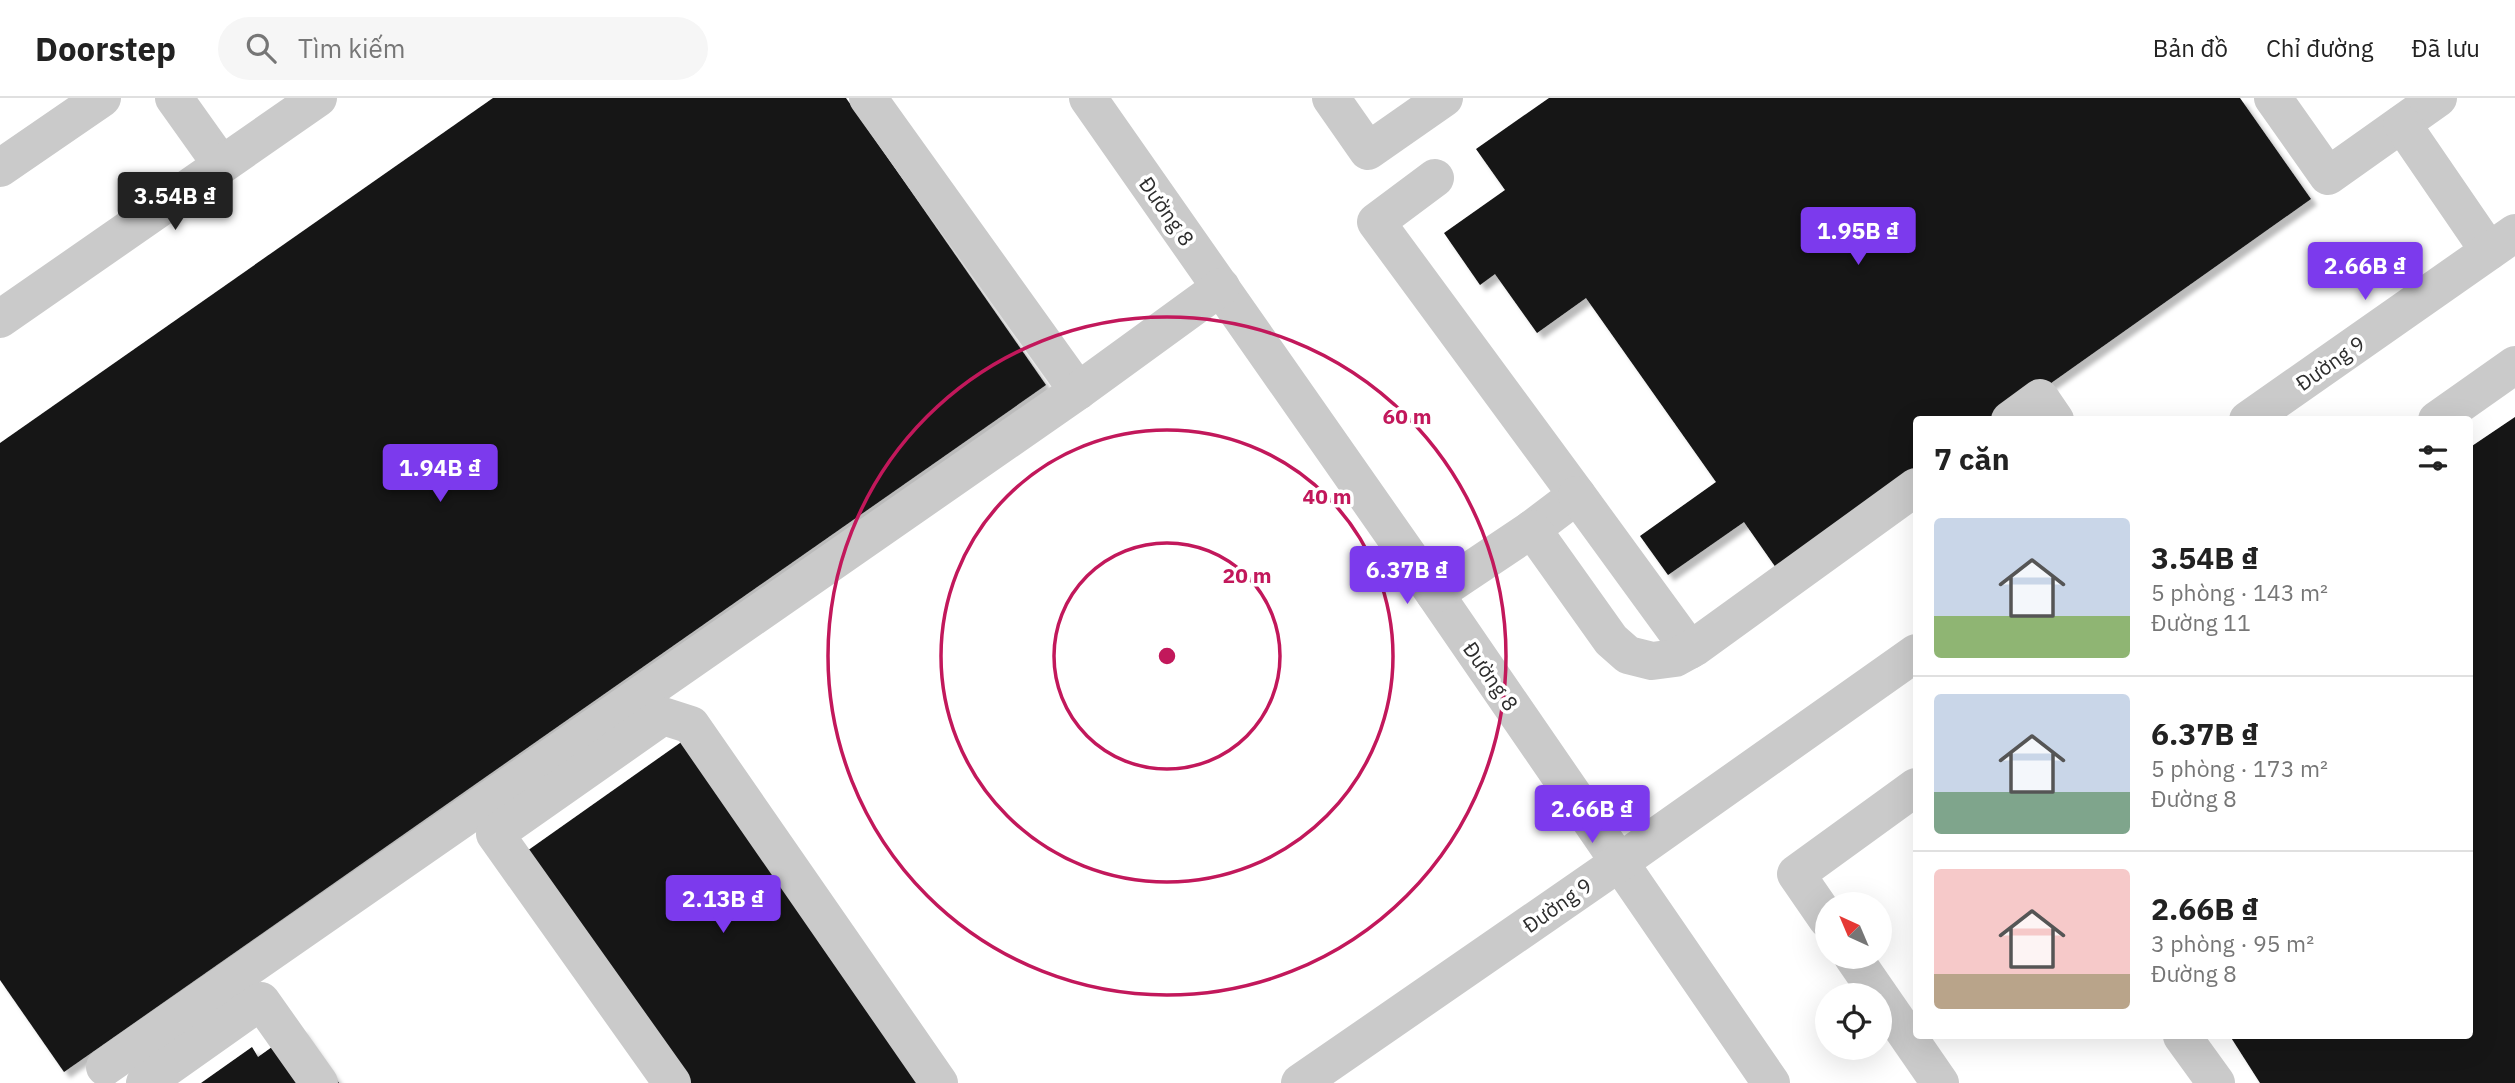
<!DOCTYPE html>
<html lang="vi">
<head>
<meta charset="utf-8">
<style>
	body { margin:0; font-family:"IBM Plex Sans",sans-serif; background:#f6f6f6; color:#222; height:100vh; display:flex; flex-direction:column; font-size:26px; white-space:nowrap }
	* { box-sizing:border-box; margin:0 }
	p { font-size:23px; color:#767676 }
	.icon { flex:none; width:38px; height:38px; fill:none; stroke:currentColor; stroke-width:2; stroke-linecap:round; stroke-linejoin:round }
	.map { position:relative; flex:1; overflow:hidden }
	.drawer { position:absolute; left:1913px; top:318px; width:560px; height:623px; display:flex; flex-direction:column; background:#fff; border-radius:7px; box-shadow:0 7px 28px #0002 }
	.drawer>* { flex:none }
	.needle { width:46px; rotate:316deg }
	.buttons { position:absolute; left:1815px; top:794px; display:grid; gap:14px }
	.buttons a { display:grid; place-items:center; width:77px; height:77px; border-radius:50%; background:#fff; box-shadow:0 7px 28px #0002; font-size:35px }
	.price { position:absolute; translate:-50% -60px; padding:0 16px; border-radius:7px; background:#7c3aed; color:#fff; font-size:23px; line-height:46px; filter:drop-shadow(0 2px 4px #0008) }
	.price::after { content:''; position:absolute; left:50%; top:42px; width:21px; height:16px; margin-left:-10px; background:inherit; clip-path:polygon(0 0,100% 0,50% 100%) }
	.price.on { background:#222; color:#fff }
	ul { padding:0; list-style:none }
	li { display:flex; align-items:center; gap:21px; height:175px; padding:0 21px }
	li+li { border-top:2px solid #e0e0e0 }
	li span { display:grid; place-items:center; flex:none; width:196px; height:140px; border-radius:7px; color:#555 }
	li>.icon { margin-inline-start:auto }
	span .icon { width:84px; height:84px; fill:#fffc; stroke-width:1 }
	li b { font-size:30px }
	h2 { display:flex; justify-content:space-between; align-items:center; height:84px; padding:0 21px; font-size:30px }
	header { display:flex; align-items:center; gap:42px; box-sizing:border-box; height:98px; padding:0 35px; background:#fff; border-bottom:2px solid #e0e0e0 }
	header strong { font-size:33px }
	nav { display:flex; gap:38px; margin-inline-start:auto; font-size:24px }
	.search { width:490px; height:63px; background:#f6f6f6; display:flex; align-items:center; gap:18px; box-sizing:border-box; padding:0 24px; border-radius:38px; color:#767676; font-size:26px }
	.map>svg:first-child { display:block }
	.building { fill:#141414; filter:url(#shadow) }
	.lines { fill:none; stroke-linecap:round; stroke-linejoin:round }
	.minor { stroke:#cacaca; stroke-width:38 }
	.ring { fill:none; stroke:#c2185b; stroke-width:3.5 }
	.labels { text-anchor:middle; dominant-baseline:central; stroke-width:7; stroke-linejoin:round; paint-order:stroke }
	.street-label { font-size:21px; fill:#2d2d2d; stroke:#fff }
	.centre { fill:#c2185b; stroke:#fff; stroke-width:3.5 }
	.ring-label { font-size:21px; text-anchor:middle; font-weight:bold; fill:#c2185b; stroke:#fff; stroke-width:7; stroke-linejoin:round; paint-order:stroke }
</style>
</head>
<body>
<header>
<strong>Doorstep</strong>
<div class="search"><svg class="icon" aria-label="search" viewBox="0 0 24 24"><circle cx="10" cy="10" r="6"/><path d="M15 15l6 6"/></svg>Tìm kiếm</div>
<nav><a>Bản đồ</a><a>Chỉ đường</a><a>Đã lưu</a></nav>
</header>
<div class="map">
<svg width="2515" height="985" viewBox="0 0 2515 985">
	<defs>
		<filter id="shadow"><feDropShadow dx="6" dy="6" stdDeviation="2" flood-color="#0004"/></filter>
	</defs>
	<rect width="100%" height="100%" fill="#fff"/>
	<g class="building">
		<path d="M493,0H846L1046,287L64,974L0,882V345Z"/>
		<path d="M1549,0H2240L2311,101L1999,322H1916V381L1781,477L1744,424L1668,477L1640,438L1716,384L1586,200L1537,235L1495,176L1480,187L1444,135L1505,92L1476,51Z"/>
		<path d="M2515,319V985H2260L2230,938H2469V350Z"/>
		<path d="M697,633L946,985H691L527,753Z"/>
		<path d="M300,929L339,985H201L252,949L258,959Z"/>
	</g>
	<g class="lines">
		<g class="minor">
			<path d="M174,0L221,66"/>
			<path d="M868,0L1078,293"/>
			<path d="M1088,0L1435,496L1771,985"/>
			<path d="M1331,0L1368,53L1444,0"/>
			<path d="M2273,0L2328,78L2438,0"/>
			<path d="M2402,26L2489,153"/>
			<path d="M0,70L102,0"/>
			<path d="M1435,80L1376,124L1577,397L1532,431"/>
			<path d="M0,221L318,0"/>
			<path d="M2010,322L2040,300L2055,322"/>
			<path d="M2248,322L2515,135"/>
			<path d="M2437,322L2515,267"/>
			<path d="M1577,397L1690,552"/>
			<path d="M1435,496L1532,431L1611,542L1628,557L1652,563L1675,560L1695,549L1916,389"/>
			<path d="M1827,821L1796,776L1916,689"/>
			<path d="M1853,859L1940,985"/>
			<path d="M2182,938L2216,985"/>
			<path d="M105,969L1078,293L1221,189"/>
			<path d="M145,985L261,903L319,985"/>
			<path d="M672,985L495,736L663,618L691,627L939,985"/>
			<path d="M1300,985L1620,764L1916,555"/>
		</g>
	</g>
	<g class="ring">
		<circle cx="1167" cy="558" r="113"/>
		<circle cx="1167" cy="558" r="226"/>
		<circle cx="1167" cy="558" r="339"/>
	</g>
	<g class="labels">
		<g class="street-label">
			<text transform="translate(1167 113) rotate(55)">Đường 8</text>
			<text transform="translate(2330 265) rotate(-35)">Đường 9</text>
			<text transform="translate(1491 578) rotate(55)">Đường 8</text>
			<text transform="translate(1557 807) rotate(-35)">Đường 9</text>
		</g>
	</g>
	<circle cx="1167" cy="558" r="10" class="centre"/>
	<g class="ring-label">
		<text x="1407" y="326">60 m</text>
		<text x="1327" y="406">40 m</text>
		<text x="1247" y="485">20 m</text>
	</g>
</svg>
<div class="buttons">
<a><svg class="needle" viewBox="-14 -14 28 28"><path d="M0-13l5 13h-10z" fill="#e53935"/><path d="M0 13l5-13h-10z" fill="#767676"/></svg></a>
<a><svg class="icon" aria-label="locate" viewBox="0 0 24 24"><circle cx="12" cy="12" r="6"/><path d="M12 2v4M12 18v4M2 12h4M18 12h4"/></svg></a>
</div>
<b class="price on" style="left:175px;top:134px">3.54B ₫</b>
<b class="price" style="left:1858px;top:169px">1.95B ₫</b>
<b class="price" style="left:2365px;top:204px">2.66B ₫</b>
<b class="price" style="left:440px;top:406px">1.94B ₫</b>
<b class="price" style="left:1407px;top:508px">6.37B ₫</b>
<b class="price" style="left:1592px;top:747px">2.66B ₫</b>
<b class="price" style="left:723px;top:837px">2.13B ₫</b>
<section class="drawer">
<h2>7 căn<svg class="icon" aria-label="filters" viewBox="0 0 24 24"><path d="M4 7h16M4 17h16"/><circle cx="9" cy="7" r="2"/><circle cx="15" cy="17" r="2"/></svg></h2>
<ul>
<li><span style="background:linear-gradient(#c9d6e8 70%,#8fb573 0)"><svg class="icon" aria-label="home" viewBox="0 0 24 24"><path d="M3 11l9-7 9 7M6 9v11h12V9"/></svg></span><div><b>3.54B ₫</b><p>5 phòng · 143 m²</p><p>Đường 11</p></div></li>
<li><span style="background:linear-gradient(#c9d6e8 70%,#7fa58c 0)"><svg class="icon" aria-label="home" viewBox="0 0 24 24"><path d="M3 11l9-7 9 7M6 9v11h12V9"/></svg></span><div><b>6.37B ₫</b><p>5 phòng · 173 m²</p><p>Đường 8</p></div></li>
<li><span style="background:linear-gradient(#f6c9c9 75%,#b9a48a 0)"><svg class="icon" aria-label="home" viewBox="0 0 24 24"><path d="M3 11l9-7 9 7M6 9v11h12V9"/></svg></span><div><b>2.66B ₫</b><p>3 phòng · 95 m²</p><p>Đường 8</p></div></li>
</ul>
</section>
</div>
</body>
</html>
